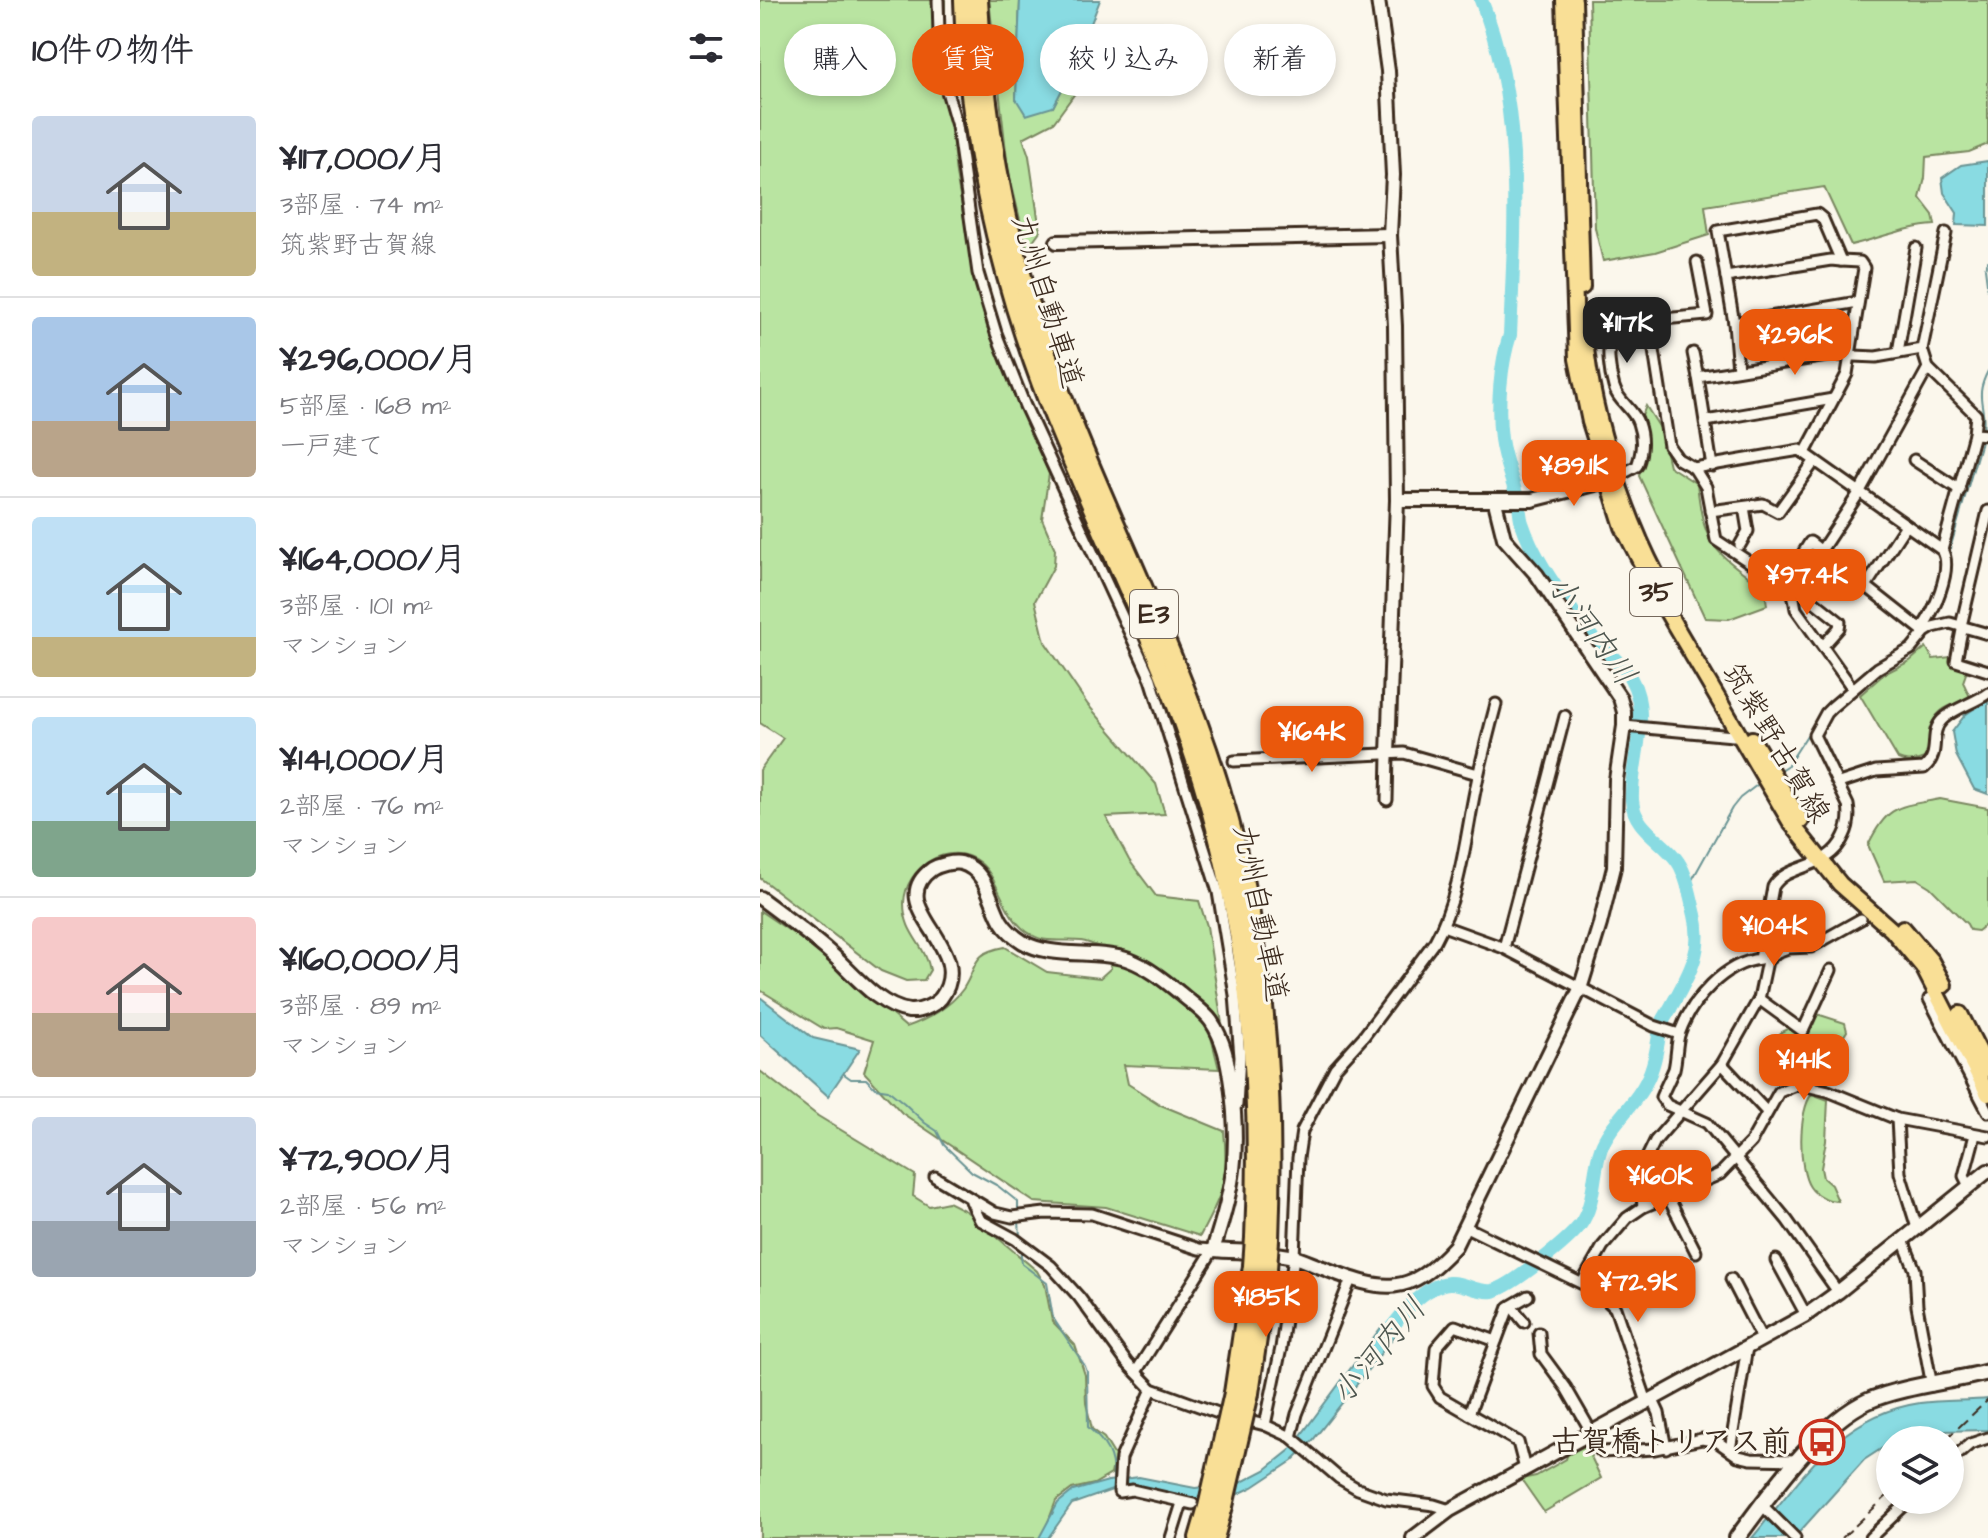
<!DOCTYPE html>
<html lang="ja">
<head>
<meta charset="utf-8">
<style>
	body { margin:0; font-family:"Architects Daughter","Klee One",sans-serif; background:#f2f2f3; color:#2b2b33; height:100vh; display:flex; flex-direction:column; font-size:30px; white-space:nowrap }
	* { box-sizing:border-box; margin:0 }
	p { font-size:26px; color:#7c7c81 }
	.icon { flex:none; width:44px; height:44px; fill:none; stroke:currentColor; stroke-width:2; stroke-linecap:round; stroke-linejoin:round }
	.map { position:relative; flex:1; overflow:hidden }
	.details { display:flex; flex-direction:column; background:#fff; width:760px }
	.details>* { flex:none }
	.top-card { position:absolute; left:24px; top:24px; width:760px; height:72px; display:flex; gap:16px }
	.buttons { position:absolute; left:1116px; top:1426px; display:grid; gap:16px }
	.buttons a { display:grid; place-items:center; width:88px; height:88px; border-radius:50%; background:#fff; box-shadow:0 4px 12px #0003; font-size:40px }
	.price { position:absolute; translate:-50% -68px; padding:0 18px; border-radius:16px; background:#ea580c; color:#fff; font-size:26px; line-height:52px; filter:drop-shadow(0 2px 4px #0008) }
	.price::after { content:''; position:absolute; left:50%; top:48px; width:24px; height:18px; margin-left:-12px; background:inherit; clip-path:polygon(0 0,100% 0,50% 100%) }
	.price.active { background:#222; color:#fff }
	ul { padding:0; list-style:none }
	li { display:flex; align-items:center; gap:24px; height:200px; padding:0 32px }
	li+li { border-top:2px solid #e1e1e2 }
	li span { display:grid; place-items:center; flex:none; width:224px; height:160px; border-radius:8px; color:#555 }
	li>.icon { margin-inline-start:auto }
	span .icon { width:96px; height:96px; fill:#fffc; stroke-width:1 }
	li b { font-size:34px }
	h2 { display:flex; justify-content:space-between; align-items:center; height:96px; padding:0 32px; font-size:34px }
	.pill { padding:0 28px; border-radius:36px; background:#fff; box-shadow:0 4px 12px #0003; font-size:28px; line-height:72px }
	.pill.active { background:#ea580c; color:#fff }
	main { display:flex; flex:1; min-height:0 }
	.map>svg:first-child { display:block }
	.green { fill:#b9e4a1; stroke:#7a8760; stroke-width:2 }
	.water { fill:#89dbe2; stroke:#6a9494; stroke-width:2 }
	.lines { fill:none; stroke-linecap:round; stroke-linejoin:round }
	.stream { stroke:#6a9494; stroke-width:2 }
	.river { stroke:#89dbe2; stroke-width:14 }
	.minor-casing { stroke:#3b2a1e; stroke-width:15 }
	.tertiary-casing { stroke:#3b2a1e; stroke-width:18 }
	.secondary-casing { stroke:#3b2a1e; stroke-width:20 }
	.primary-casing { stroke:#3b2a1e; stroke-width:20 }
	.motorway-casing { stroke:#3b2a1e; stroke-width:24 }
	.minor { stroke:#fbf7ec; stroke-width:9 }
	.tertiary { stroke:#fbf7ec; stroke-width:12 }
	.secondary { stroke:#fbf7ec; stroke-width:14 }
	.primary { stroke:#f9df96; stroke-width:14 }
	.motorway { stroke:#f9df96; stroke-width:18 }
	.rail { stroke:#3b2a1e; stroke-width:2; stroke-dasharray:12 6; stroke-linecap:butt }
	.motorway-bridge-casing { stroke:#3b2a1e; stroke-width:24; stroke-linecap:butt }
	.motorway-bridge { stroke:#f9df96; stroke-width:18 }
	.labels { text-anchor:middle; dominant-baseline:central; stroke-width:6; stroke-linejoin:round; paint-order:stroke }
	.shield { fill:#fbf7ec; stroke:#75685c; stroke-width:2 }
	.shield-label { font-size:28px; font-weight:bold; fill:#3b2a1e }
	.street-label { font-size:30px; fill:#3b2a1e; stroke:#fbf7ec }
	.poi-label { font-size:30px; font-weight:bold; fill:#3b2a1e; stroke:#fbf7ec; text-anchor:end }
	.water-label { font-size:32px; font-style:italic; fill:#4e564f; stroke:#fbf7ec }
</style>
</head>
<body>
<main>
<section class="details">
<h2>10件の物件<svg class="icon" aria-label="filters" viewBox="0 0 24 24"><path d="M4 7h16M4 17h16"/><circle cx="9" cy="7" r="2"/><circle cx="15" cy="17" r="2"/></svg></h2>
<ul>
<li><span style="background:linear-gradient(#c9d6e8 60%,#c2b280 0)"><svg class="icon" aria-label="home" viewBox="0 0 24 24"><path d="M3 11l9-7 9 7M6 9v11h12V9"/></svg></span><div><b>¥117,000/月</b><p>3部屋 · 74 m²</p><p>筑紫野古賀線</p></div></li>
<li><span style="background:linear-gradient(#a9c7e8 65%,#b9a48a 0)"><svg class="icon" aria-label="home" viewBox="0 0 24 24"><path d="M3 11l9-7 9 7M6 9v11h12V9"/></svg></span><div><b>¥296,000/月</b><p>5部屋 · 168 m²</p><p>一戸建て</p></div></li>
<li><span style="background:linear-gradient(#bfe0f5 75%,#c2b280 0)"><svg class="icon" aria-label="home" viewBox="0 0 24 24"><path d="M3 11l9-7 9 7M6 9v11h12V9"/></svg></span><div><b>¥164,000/月</b><p>3部屋 · 101 m²</p><p>マンション</p></div></li>
<li><span style="background:linear-gradient(#bfe0f5 65%,#7fa58c 0)"><svg class="icon" aria-label="home" viewBox="0 0 24 24"><path d="M3 11l9-7 9 7M6 9v11h12V9"/></svg></span><div><b>¥141,000/月</b><p>2部屋 · 76 m²</p><p>マンション</p></div></li>
<li><span style="background:linear-gradient(#f6c9c9 60%,#b9a48a 0)"><svg class="icon" aria-label="home" viewBox="0 0 24 24"><path d="M3 11l9-7 9 7M6 9v11h12V9"/></svg></span><div><b>¥160,000/月</b><p>3部屋 · 89 m²</p><p>マンション</p></div></li>
<li><span style="background:linear-gradient(#c9d6e8 65%,#9aa5b1 0)"><svg class="icon" aria-label="home" viewBox="0 0 24 24"><path d="M3 11l9-7 9 7M6 9v11h12V9"/></svg></span><div><b>¥72,900/月</b><p>2部屋 · 56 m²</p><p>マンション</p></div></li>
</ul>
</section>
<div class="map">
<svg width="1228" height="1538" viewBox="0 0 1228 1538">
	<rect width="100%" height="100%" fill="#fbf7ec"/>
	<filter id="ink" filterUnits="userSpaceOnUse"><feTurbulence type="fractalNoise" baseFrequency=".0125" numOctaves="2"/><feDisplacementMap in="SourceGraphic" scale="16" xChannelSelector="R" yChannelSelector="G"/><feConvolveMatrix kernelMatrix="1 2 1 2 8 2 1 2 1" color-interpolation-filters="sRGB"/></filter>
	<g filter="url(#ink)">
		<g class="green">
			<path d="M0,0H185V67L196,174L214,273L227,327L289,474L282,519L295,549L294,566L275,601L285,642L328,705L396,784L405,814L346,817L369,860L396,896L439,901L447,926L462,1024L450,1033L459,1069L364,1065L368,1084L401,1105L464,1131C469,1181 463,1192 440,1236L346,1207L274,1202L142,1113L104,1072L114,1040L76,1028L64,1029L0,990V911L52,946L146,1027C167,1020 190,1007 203,989C219,965 209,954 245,947L287,972L340,978L351,968L344,949C337,946 328,942 321,941C305,939 287,944 272,935C243,920 240,877 219,862C189,839 145,867 144,903C144,935 165,943 170,970L164,980L146,981L121,971L0,878V770L23,738L0,723Z"/>
			<path d="M229,0H260L256,99L293,107L311,71L318,89L294,122L263,138L269,156L280,231L267,249L248,169Z"/>
			<path d="M829,0H1228V144L1209,152L1166,157L1165,178L1160,198L1173,215L1175,225C1149,226 1117,239 1091,245L1064,187L945,206L949,235L895,252L843,261L835,228Z"/>
			<path d="M886,406L900,428L909,466L937,484C944,543 950,548 997,583L1004,585L1007,605L969,619L945,618L879,476L884,455L882,416Z"/>
			<path d="M1166,647L1173,659L1191,657L1209,665L1203,682L1211,699C1171,709 1172,717 1169,756C1159,761 1148,764 1138,759L1100,695L1124,674L1150,661Z"/>
			<path d="M1180,799L1228,808V923L1218,931L1210,930L1207,924L1170,887L1157,879L1124,881L1108,845C1128,804 1138,807 1180,799Z"/>
			<path d="M1057,1014L1085,1023L1087,1031L1075,1050L1068,1083L1045,1078C1037,1065 1020,1054 1017,1040L1021,1032L1029,1028L1045,1036Z"/>
			<path d="M0,1071L58,1116L155,1175L153,1196L169,1206L188,1202L206,1211L277,1271L285,1285L292,1321L315,1345L325,1375L326,1403L332,1429L344,1438L355,1456L351,1474L334,1484L312,1489L296,1501L282,1538H0Z"/>
			<path d="M1052,1094L1068,1100L1066,1141L1061,1168L1063,1178L1071,1185L1078,1201C1068,1201 1056,1196 1050,1187C1038,1170 1038,1110 1052,1094Z"/>
			<path d="M826,1446L841,1478L784,1512L761,1479L776,1476L806,1459L808,1453Z"/>
		</g>
		<g class="water">
			<path d="M260,0H340L315,65L293,107L266,115L256,99Z"/>
			<path d="M1228,161V226L1196,225L1197,213L1184,193L1182,178L1201,165Z"/>
			<path d="M1228,699V794L1214,789L1196,755L1192,732L1205,715Z"/>
			<path d="M0,997L53,1038L100,1049L68,1096L0,1035Z"/>
			<path d="M622,1326L639,1330L553,1440L532,1461L493,1487L476,1495L436,1499L378,1486L352,1490L312,1504L288,1538H279L298,1503L313,1491L348,1481L379,1477L435,1488L478,1484L505,1470L530,1450Z"/>
			<path d="M1228,1399V1430L1180,1431L1130,1440V1443L1104,1460L1034,1538H992C1041,1480 1078,1415 1160,1403C1182,1400 1206,1401 1228,1399Z"/>
		</g>
		<g class="lines">
			<g class="stream">
				<path d="M1228,261L1225,268L1228,291"/>
				<path d="M1223,431C1227,405 1213,399 1228,371"/>
				<path d="M1188,578L1192,567L1190,549L1222,438"/>
				<path d="M1093,682L1110,666L1126,658"/>
				<path d="M1064,709L1088,686"/>
				<path d="M1020,770L1028,765L1058,718"/>
				<path d="M927,889L972,808L980,798L1001,782"/>
				<path d="M84,1074L91,1079H106L115,1088L128,1090L144,1103L165,1123L177,1131L184,1145L212,1172L238,1186L258,1202V1213"/>
				<path d="M259,1220L260,1237"/>
				<path d="M260,1247L262,1264L287,1283L293,1318L325,1366L327,1372L328,1427C346,1443 354,1455 353,1480"/>
			</g>
			<path class="river" d="M620,1343C636,1322 660,1286 689,1283C703,1282 718,1293 732,1291C750,1288 808,1241 820,1225C836,1203 832,1173 841,1148C850,1124 875,1105 886,1082C895,1065 897,1047 900,1029C901,1022 908,1013 911,1007C928,976 944,952 935,915C931,899 927,875 918,862C904,840 874,830 872,800C870,761 892,716 871,679C861,660 838,647 825,629C803,597 774,560 762,523C760,517 760,511 759,505C754,483 744,462 741,439C737,408 740,365 750,335C755,223 764,105 721,0"/>
			<g class="minor-casing">
				<g id="minor">
					<path d="M178,0L180,67L197,126L218,273L236,333L265,406L391,679L458,892L475,995L480,1057L477,1105"/>
					<path d="M966,277L1071,260L1081,261"/>
					<path d="M974,323L1098,302"/>
					<path d="M881,324L892,320L947,315L937,262"/>
					<path d="M1162,349L1168,368L1216,415L1214,434L1182,550"/>
					<path d="M1138,352L1156,248"/>
					<path d="M933,353L938,377"/>
					<path d="M978,370L974,323L958,231L1057,214L1063,219L1081,261L1100,262L1104,268L1087,374L1045,453"/>
					<path d="M946,421L1073,399"/>
					<path d="M1214,434L1228,435"/>
					<path d="M1154,460L1200,490"/>
					<path d="M952,466L938,377L1073,355L1116,357L1162,349L1186,233"/>
					<path d="M934,468L946,487L956,540L1000,569L1009,582L1021,583L1027,579L1050,542L1163,631"/>
					<path d="M851,480L877,466C882,453 883,437 878,423C874,409 858,402 854,387C845,358 843,298 891,331L909,446L918,459L934,468L1040,450L1182,550C1194,568 1173,614 1161,629"/>
					<path d="M950,511L1003,504L1018,512L1054,462"/>
					<path d="M1228,511L1201,626L1202,630L1196,661L1228,671"/>
					<path d="M980,545L988,531L984,507"/>
					<path d="M1106,586L1146,525"/>
					<path d="M1036,587L1080,622L1079,628L1063,646"/>
					<path d="M1093,689L1036,609L1033,593L1099,493L1168,368"/>
					<path d="M864,726L973,736L978,733"/>
					<path d="M474,761L644,753L718,774"/>
					<path d="M1079,783L1116,771L1164,768C1182,753 1168,734 1182,720C1194,708 1215,703 1228,693"/>
					<path d="M627,800L628,754"/>
					<path d="M683,926L744,948L894,1026L919,1034"/>
					<path d="M744,948L805,716"/>
					<path d="M1178,994L1169,999L1228,1112"/>
					<path d="M999,999L1043,1031L1071,970"/>
					<path d="M962,1064L1007,1112"/>
					<path d="M1137,1119L1140,1173L1157,1228"/>
					<path d="M175,1177L235,1213L252,1217L285,1213L332,1214L439,1249L453,1250L376,1372"/>
					<path d="M1209,1186L1204,1176L1215,1135"/>
					<path d="M908,1197L936,1252"/>
					<path d="M211,1201L220,1220L255,1239L291,1266L319,1297L367,1363L392,1389L458,1413L505,1425L531,1437L579,1478L598,1489L626,1499L674,1505L690,1510"/>
					<path d="M883,1207L880,1172L895,1141L962,1064L999,999L1007,961L1017,952L1028,948L1051,947L1101,919"/>
					<path d="M704,1226L837,1291L855,1308L887,1402"/>
					<path d="M1143,1240L1155,1270L1157,1306L1172,1386"/>
					<path d="M1016,1260L1046,1315"/>
					<path d="M971,1279L1002,1339"/>
					<path d="M822,1283L843,1246L867,1218L883,1207L960,1174L991,1142L1019,1092L1038,1084L1068,1091L1137,1119L1228,1136"/>
					<path d="M1078,1292L1027,1220L947,1123L907,1105L901,1097C905,1088 910,1078 914,1069C917,1057 916,1043 920,1032C932,999 965,963 1000,959L1013,887C1027,862 1068,872 1084,836C1089,826 1090,816 1088,805L1054,735L1066,713L1072,707L1118,668L1151,649L1165,632L1173,627L1190,623L1228,634"/>
					<path d="M751,1306L764,1322"/>
					<path d="M779,1333L781,1354L806,1388L832,1433"/>
					<path d="M736,1341L695,1326L676,1348L673,1386L680,1397L758,1442L765,1469"/>
					<path d="M392,1389L361,1458L359,1492L372,1490L433,1504"/>
					<path d="M892,1398L899,1413L906,1448"/>
					<path d="M709,1414L749,1307L768,1296"/>
					<path d="M505,1425L521,1348L534,1257L538,1158L542,1131L575,1068L604,1036L675,941C699,898 705,843 714,796C720,765 728,734 736,704"/>
					<path d="M826,1436L842,1452L895,1449L942,1439L958,1442L978,1456L991,1459L1037,1460"/>
					<path d="M531,1437L537,1414L591,1279"/>
					<path d="M970,1450L987,1347"/>
					<path d="M1190,1461L1210,1444L1228,1438"/>
					<path d="M1002,1505L1035,1538"/>
					<path d="M411,1538L422,1503"/>
					<path d="M1110,1538L1150,1500"/>
				</g>
			</g>
			<g class="tertiary-casing">
				<g id="tertiary">
					<path d="M618,0L628,71L633,175L630,235L635,326L637,500L628,754"/>
					<path d="M297,242L630,235"/>
					<path d="M637,500H772L847,481"/>
					<path d="M0,898C23,915 46,932 67,950C91,970 116,1006 149,1011C159,1012 174,1006 181,998C219,947 120,907 172,869C179,865 193,861 201,863C227,870 230,902 241,921C246,929 255,937 263,942C291,959 338,949 369,960C388,967 405,981 420,993C430,1002 444,1011 451,1021C464,1040 468,1062 471,1084C480,1151 474,1186 453,1250C479,1252 508,1251 534,1257C544,1260 554,1265 563,1268C624,1292 648,1298 695,1246L820,989L840,924L854,867L856,780L864,726V712L860,698L777,575L744,538L735,502"/>
					<path d="M653,1538L690,1510L1046,1315L1078,1292L1228,1171"/>
				</g>
			</g>
			<g class="secondary-casing">
				<path id="secondary" d="M977,1538C1009,1495 1059,1423 1108,1401C1143,1386 1190,1382 1228,1372"/>
			</g>
			<g class="primary-casing">
				<g id="primary">
					<path d="M804,0L817,359L830,422L863,527L900,600L1031,823L1080,884L1132,930L1163,967L1228,1094"/>
					<path d="M814,0L822,287"/>
					<path d="M824,324C828,402 861,507 897,576"/>
					<path d="M992,739L1041,821"/>
					<path d="M1143,928L1171,961L1184,985"/>
					<path d="M1200,1014L1228,1069"/>
				</g>
			</g>
			<g class="motorway-casing">
				<g id="motorway">
					<path d="M204,0C208,139 240,279 291,408C335,520 391,628 430,742C487,908 503,1064 495,1238"/>
					<path d="M218,0C224,121 246,240 286,354C338,501 413,638 459,786C505,937 515,1084 509,1240"/>
					<path d="M474,1393L493,1266"/>
					<path d="M489,1393L507,1269"/>
					<path d="M439,1538L448,1507"/>
					<path d="M454,1538L463,1506"/>
				</g>
			</g>
			<use href="#minor" class="minor"/>
			<use href="#tertiary" class="tertiary"/>
			<use href="#secondary" class="secondary"/>
			<use href="#primary" class="primary"/>
			<use href="#motorway" class="motorway"/>
			<g class="rail">
				<path d="M1185,1440L1228,1400"/>
				<path d="M1082,1538L1130,1493"/>
			</g>
			<g class="motorway-bridge-casing">
				<g id="motorway-bridge">
					<path d="M493,1266L495,1238"/>
					<path d="M507,1269L509,1240"/>
					<path d="M463,1506L489,1393"/>
					<path d="M448,1507L474,1393"/>
				</g>
			</g>
			<use href="#motorway-bridge" class="motorway-bridge"/>
		</g>
	</g>
	<defs>
		<g id="bus-ring" transform="scale(2.3)"><circle r="9.5" fill="#fbf7ec" stroke="#c8321e" stroke-width="1.5"/><path d="M-5-6H5V4H4V6H2V4H-2V6H-4V4H-5ZM-3.5-4V0h7V-4ZM-3.5 1.2v1.5H-2V1.2ZM2 1.2v1.5H3.5V1.2Z" fill="#c8321e"/></g>
	</defs>
	<g fill-rule="evenodd">
		<use href="#bus-ring" x="1062" y="1442"/>
	</g>
	<g class="labels">
		<g class="shield">
			<rect x="870" y="568" width="52" height="48" rx="6"/>
			<rect x="370" y="590" width="48" height="48" rx="6"/>
		</g>
		<g class="shield-label">
			<text x="896" y="592">35</text>
			<text x="394" y="614">E3</text>
		</g>
		<g class="street-label">
			<text transform="translate(287 301) rotate(73)">九州自動車道</text>
			<text transform="translate(1016 743) rotate(59)">筑紫野古賀線</text>
			<text transform="translate(500 913) rotate(79)">九州自動車道</text>
		</g>
		<g class="poi-label">
			<text x="1031" y="1442">古賀橋トリアス前</text>
		</g>
		<g class="water-label">
			<text transform="translate(831 630) rotate(54)">小河内川</text>
			<text transform="translate(619 1351) rotate(-50)">小河内川</text>
		</g>
	</g>
</svg>
<div class="buttons">
<a><svg class="icon" aria-label="layers" viewBox="0 0 24 24"><path d="M12 4l9 5-9 5-9-5zM3 14l9 5 9-5"/></svg></a>
</div>
<b class="price active" style="left:867px;top:365px">¥117K</b>
<b class="price" style="left:1035px;top:377px">¥296K</b>
<b class="price" style="left:814px;top:508px">¥89.1K</b>
<b class="price" style="left:1047px;top:617px">¥97.4K</b>
<b class="price" style="left:552px;top:774px">¥164K</b>
<b class="price" style="left:1014px;top:968px">¥104K</b>
<b class="price" style="left:1044px;top:1102px">¥141K</b>
<b class="price" style="left:900px;top:1218px">¥160K</b>
<b class="price" style="left:878px;top:1324px">¥72.9K</b>
<b class="price" style="left:506px;top:1339px">¥185K</b>
<div class="top-card">
<a class="pill">購入</a>
<a class="pill active">賃貸</a>
<a class="pill">絞り込み</a>
<a class="pill">新着</a>
</div>
</div>
</main>
</body>
</html>
